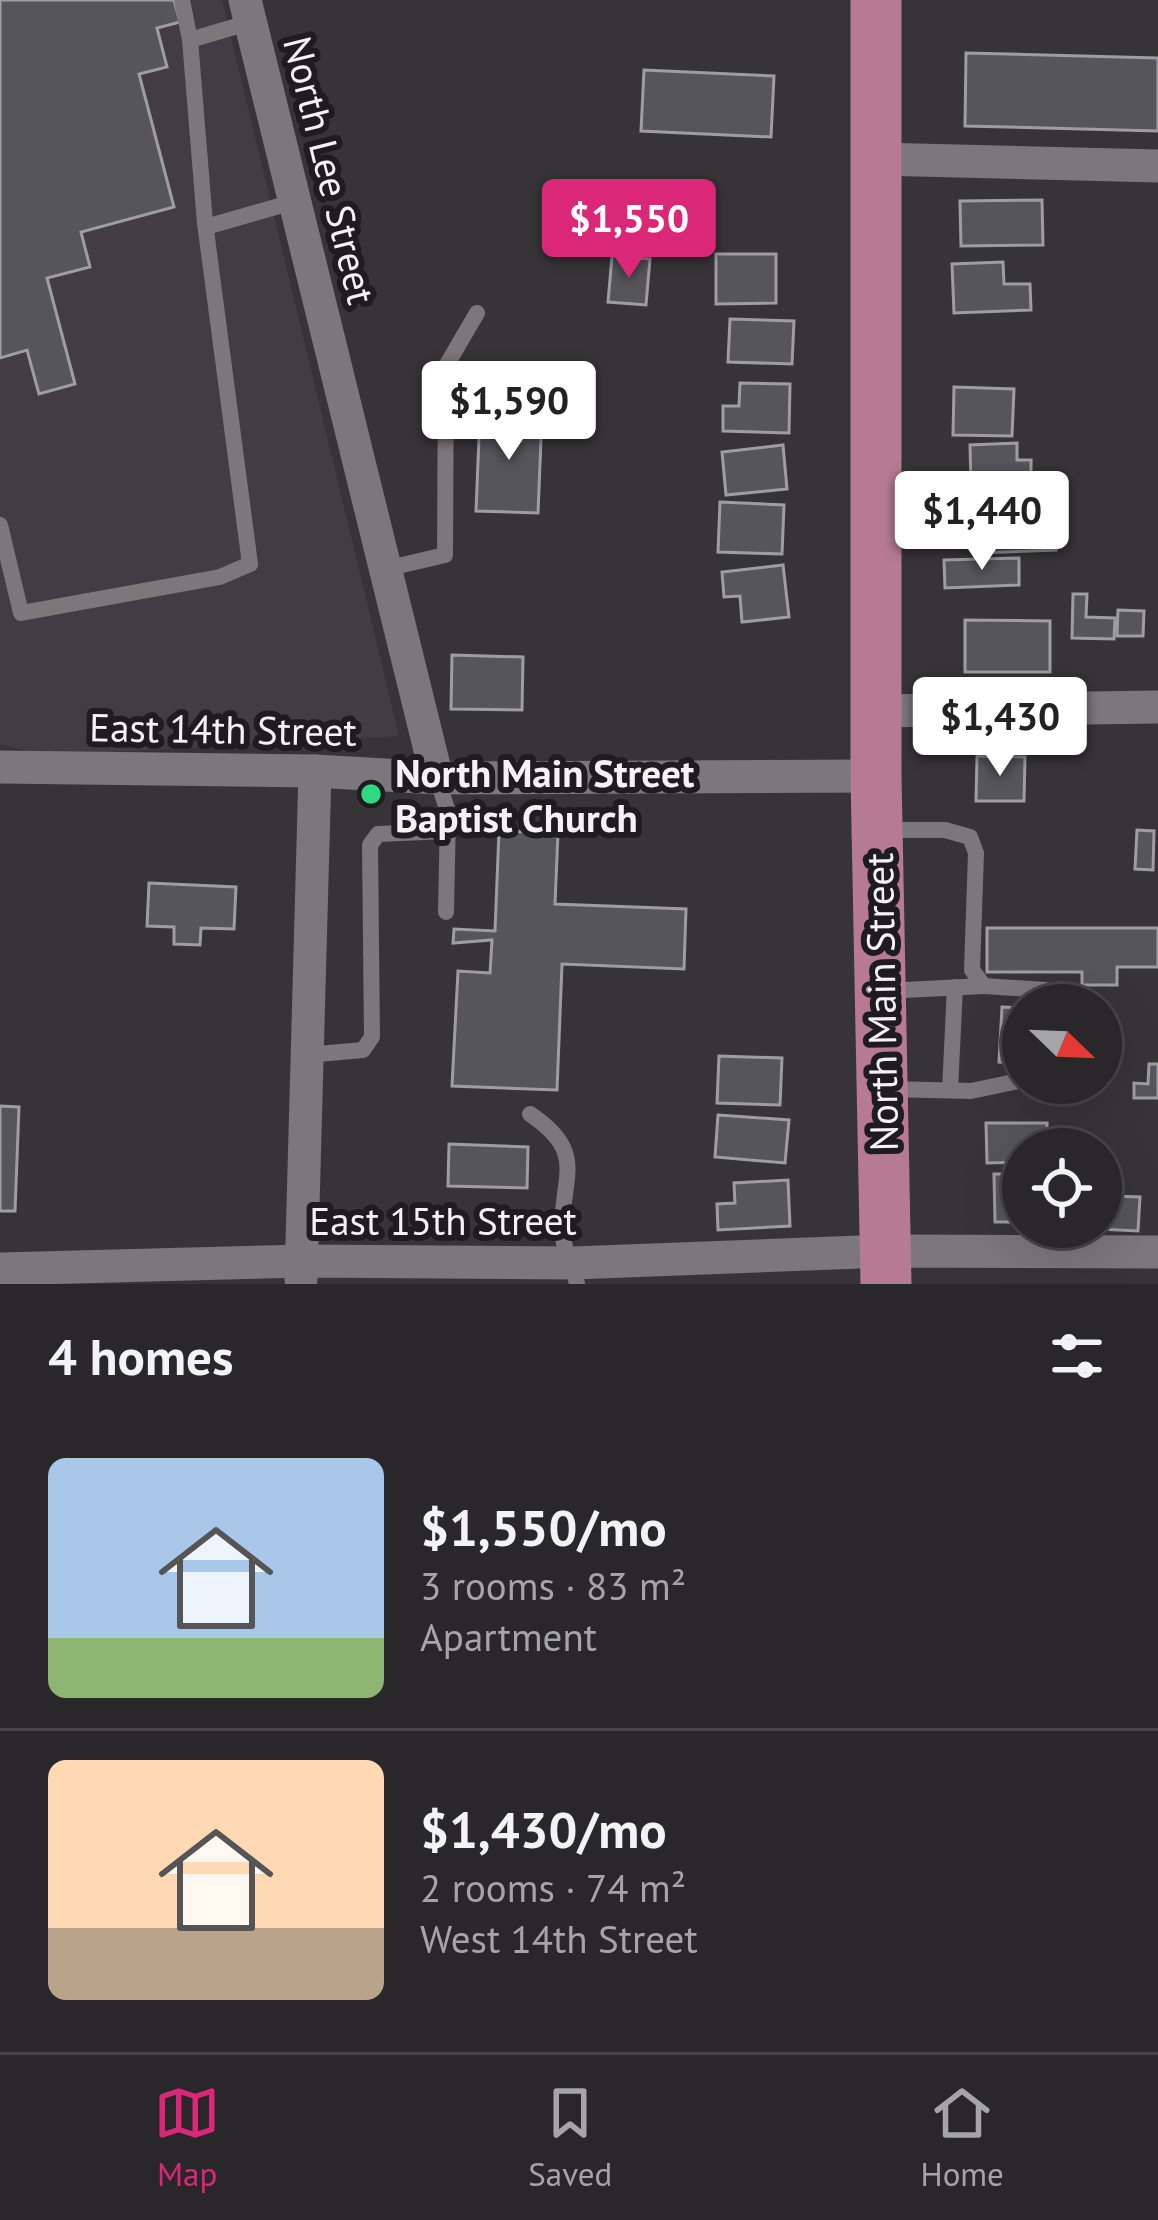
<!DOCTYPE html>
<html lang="en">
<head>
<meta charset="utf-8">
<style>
	body { margin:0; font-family:"PT Sans",sans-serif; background:#353336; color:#f1f3f6; height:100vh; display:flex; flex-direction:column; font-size:45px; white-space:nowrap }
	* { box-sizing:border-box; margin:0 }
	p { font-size:39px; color:#a5a5a8 }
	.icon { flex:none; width:66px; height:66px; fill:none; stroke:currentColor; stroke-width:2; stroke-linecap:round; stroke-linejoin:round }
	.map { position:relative; height:1284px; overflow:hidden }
	.details { display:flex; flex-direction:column; background:#29272a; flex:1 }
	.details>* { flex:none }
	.needle { width:78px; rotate:113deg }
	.controls { position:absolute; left:1002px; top:984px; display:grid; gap:24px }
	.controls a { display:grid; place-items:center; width:120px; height:120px; border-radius:50%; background:#29272a; box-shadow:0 12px 48px #0002,0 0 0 3px #454447; font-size:60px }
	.price { position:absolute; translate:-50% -102px; padding:0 27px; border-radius:12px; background:#fff; color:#222; font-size:39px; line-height:78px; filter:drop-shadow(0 3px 6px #0008) }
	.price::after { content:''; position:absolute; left:50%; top:72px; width:36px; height:27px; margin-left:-18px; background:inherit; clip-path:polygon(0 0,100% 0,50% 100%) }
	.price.current { background:#db2777; color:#fff }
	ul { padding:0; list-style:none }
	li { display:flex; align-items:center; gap:36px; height:300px; padding:0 48px }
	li+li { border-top:3px solid #454447 }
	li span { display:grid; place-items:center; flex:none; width:336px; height:240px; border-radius:18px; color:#555 }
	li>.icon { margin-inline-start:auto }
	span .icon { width:144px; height:144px; fill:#fffc; stroke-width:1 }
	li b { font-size:51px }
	h2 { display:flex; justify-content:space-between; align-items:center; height:144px; padding:0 48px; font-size:51px }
	.dock { display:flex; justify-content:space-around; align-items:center; height:168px; border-top:3px solid #454447; background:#29272a; font-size:33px; color:#a5a5a8 }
	.dock a { display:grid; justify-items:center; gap:6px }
	.dock .current { color:#db2777 }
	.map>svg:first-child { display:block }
	.built { fill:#443c44 }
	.building { fill:#56555a; stroke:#9e9da3; stroke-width:3 }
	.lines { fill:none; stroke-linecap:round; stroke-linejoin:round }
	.service { stroke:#7b777b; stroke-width:16 }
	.minor { stroke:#7b777b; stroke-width:33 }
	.primary { stroke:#b67b91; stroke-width:51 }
	.poi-dot { fill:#31d882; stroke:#1e1c1e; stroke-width:4.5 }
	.labels { text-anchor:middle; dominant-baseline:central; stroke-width:12; stroke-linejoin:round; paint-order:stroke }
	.street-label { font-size:39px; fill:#f4f2f4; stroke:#1e1c1e }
	.poi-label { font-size:39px; font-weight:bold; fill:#f4f2f4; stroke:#1e1c1e; text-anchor:start }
</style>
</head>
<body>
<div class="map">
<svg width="1158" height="1284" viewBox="0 0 1158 1284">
	<rect width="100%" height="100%" fill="#373438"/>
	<path class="built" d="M0,0H222L399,736L45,756L0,744Z"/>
	<g class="building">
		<path d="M0,0H174L180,22L157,28L167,67L139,74L174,207L81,232L90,267L47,278L75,384L39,394L27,350L0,358Z"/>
		<path d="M966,53L1158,58V131L965,126Z"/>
		<path d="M644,70L774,76L771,137L641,131Z"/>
		<path d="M1042,200L1043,245L961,246L960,201Z"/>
		<path d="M716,254H776V303L716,304Z"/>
		<path d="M612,256L650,259L646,305L608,302Z"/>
		<path d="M1003,262L1004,284H1030L1031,310L954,313L952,264Z"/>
		<path d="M730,319L794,321L792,364L728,362Z"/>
		<path d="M740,383L790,384L789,433L723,431V406H739Z"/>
		<path d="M954,387L1014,389L1012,436L953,435Z"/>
		<path d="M480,413L542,415L538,513L476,511Z"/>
		<path d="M1017,443V460H1031V483L971,485L970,445Z"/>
		<path d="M783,445L787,489L726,495L722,452Z"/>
		<path d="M720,502L784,505L782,554L718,552Z"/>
		<path d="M1054,504L1056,550L979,553L978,506Z"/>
		<path d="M1019,558V585L945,588L944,560Z"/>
		<path d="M783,565L789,617L742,622L740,596L724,597L722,572Z"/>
		<path d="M1073,594H1087L1086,617L1115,618L1114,639L1072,638Z"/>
		<path d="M1118,610L1144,611L1143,636H1117Z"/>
		<path d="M965,620L1050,621V672H965Z"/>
		<path d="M452,655L523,657L522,710L451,709Z"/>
		<path d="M977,756L1025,757L1024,801H976Z"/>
		<path d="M1137,830L1154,831L1153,870L1135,869Z"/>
		<path d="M499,831L558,833L555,904L686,909L684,969L562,964L557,1090L452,1086L458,971L490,973L492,940L453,943L454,929L495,931Z"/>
		<path d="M149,883L236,887L234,929L201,928L200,945L174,944V927L147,926Z"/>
		<path d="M987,928H1158V967H1117V985H1082V972H987Z"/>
		<path d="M1002,1007L1023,1008V1063L999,1062Z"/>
		<path d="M719,1056L782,1058L780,1105L717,1103Z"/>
		<path d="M1149,1064H1158V1098H1134V1083L1148,1084Z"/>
		<path d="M0,1106L19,1107L15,1211H0Z"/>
		<path d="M718,1115L789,1120L785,1163L715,1157Z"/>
		<path d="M986,1123H1047V1149H1023V1162L987,1163Z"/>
		<path d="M449,1144L528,1147L527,1188L448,1186Z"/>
		<path d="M994,1174H1023V1222H995Z"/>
		<path d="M788,1180L790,1226L718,1230L717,1204L735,1203L734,1183Z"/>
		<path d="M1114,1196L1140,1197L1138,1231L1099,1229L1101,1209L1113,1210Z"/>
	</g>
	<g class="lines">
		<g class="service">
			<path d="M182,0L190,40"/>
			<path d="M206,227L293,202"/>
			<path d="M0,525L21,613L220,577L250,564L205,223L190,40L251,22"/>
			<path d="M385,569L445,555L446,366L477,313"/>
			<path d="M437,778L448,812L446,912"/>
			<path d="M885,830H945L970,837L976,853L972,970L984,986L1045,990L1083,1005"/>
			<path d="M884,991L984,986"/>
			<path d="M1101,1030V1059"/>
			<path d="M307,1055L363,1050L372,1037L370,845L378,834L447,831"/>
			<path d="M887,1089L971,1091L1023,1080"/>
			<path d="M950,1090L955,987"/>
			<path d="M530,1114C591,1155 558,1179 563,1237C564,1252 574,1268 577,1284"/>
		</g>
		<g class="minor">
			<path d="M245,0L437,778"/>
			<path d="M876,159L1158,166"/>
			<path d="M876,711L1158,707"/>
			<path d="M0,767L315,771L437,778L876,776"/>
			<path d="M0,1269L301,1261L573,1263L886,1251L1158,1252"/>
			<path d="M301,1279L315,771"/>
		</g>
		<path class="primary" d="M876,0V776L886,1284"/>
	</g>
	<circle class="poi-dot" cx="371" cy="794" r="12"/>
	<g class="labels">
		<g class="street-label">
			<text transform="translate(330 170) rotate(76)">North Lee Street</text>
			<text transform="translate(223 729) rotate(1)">East 14th Street</text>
			<text transform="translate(881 1002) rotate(-91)">North Main Street</text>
			<text x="443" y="1220">East 15th Street</text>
		</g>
		<g class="poi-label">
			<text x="395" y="772">North Main Street<tspan x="395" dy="45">Baptist Church</tspan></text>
		</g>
	</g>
</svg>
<div class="controls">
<a><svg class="needle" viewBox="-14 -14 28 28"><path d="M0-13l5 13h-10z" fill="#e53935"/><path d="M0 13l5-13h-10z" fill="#a5a5a8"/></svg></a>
<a><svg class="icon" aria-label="locate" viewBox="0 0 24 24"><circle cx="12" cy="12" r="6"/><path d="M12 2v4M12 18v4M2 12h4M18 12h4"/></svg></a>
</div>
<b class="price current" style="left:629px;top:281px">$1,550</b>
<b class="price" style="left:509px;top:463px">$1,590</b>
<b class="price" style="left:982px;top:573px">$1,440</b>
<b class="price" style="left:1000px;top:779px">$1,430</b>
</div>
<section class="details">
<h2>4 homes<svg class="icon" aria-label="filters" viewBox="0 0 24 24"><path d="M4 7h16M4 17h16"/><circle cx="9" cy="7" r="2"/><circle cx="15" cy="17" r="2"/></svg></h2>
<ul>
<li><span style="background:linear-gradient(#a9c7e8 75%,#8fb573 0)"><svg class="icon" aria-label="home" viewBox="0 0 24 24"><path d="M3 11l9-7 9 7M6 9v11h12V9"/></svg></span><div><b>$1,550/mo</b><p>3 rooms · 83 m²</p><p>Apartment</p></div></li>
<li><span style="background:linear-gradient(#ffd9b3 70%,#b9a48a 0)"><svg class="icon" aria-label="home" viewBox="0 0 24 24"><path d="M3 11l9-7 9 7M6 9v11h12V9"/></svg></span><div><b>$1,430/mo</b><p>2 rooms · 74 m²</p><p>West 14th Street</p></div></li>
</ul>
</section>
<nav class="dock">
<a class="current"><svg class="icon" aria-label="map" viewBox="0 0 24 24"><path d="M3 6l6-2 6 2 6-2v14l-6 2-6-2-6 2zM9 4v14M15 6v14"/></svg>Map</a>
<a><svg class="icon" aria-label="saved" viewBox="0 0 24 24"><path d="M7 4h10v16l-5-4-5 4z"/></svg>Saved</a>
<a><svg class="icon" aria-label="home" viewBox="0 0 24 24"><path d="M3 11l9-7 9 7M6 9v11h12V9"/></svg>Home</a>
</nav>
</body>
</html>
